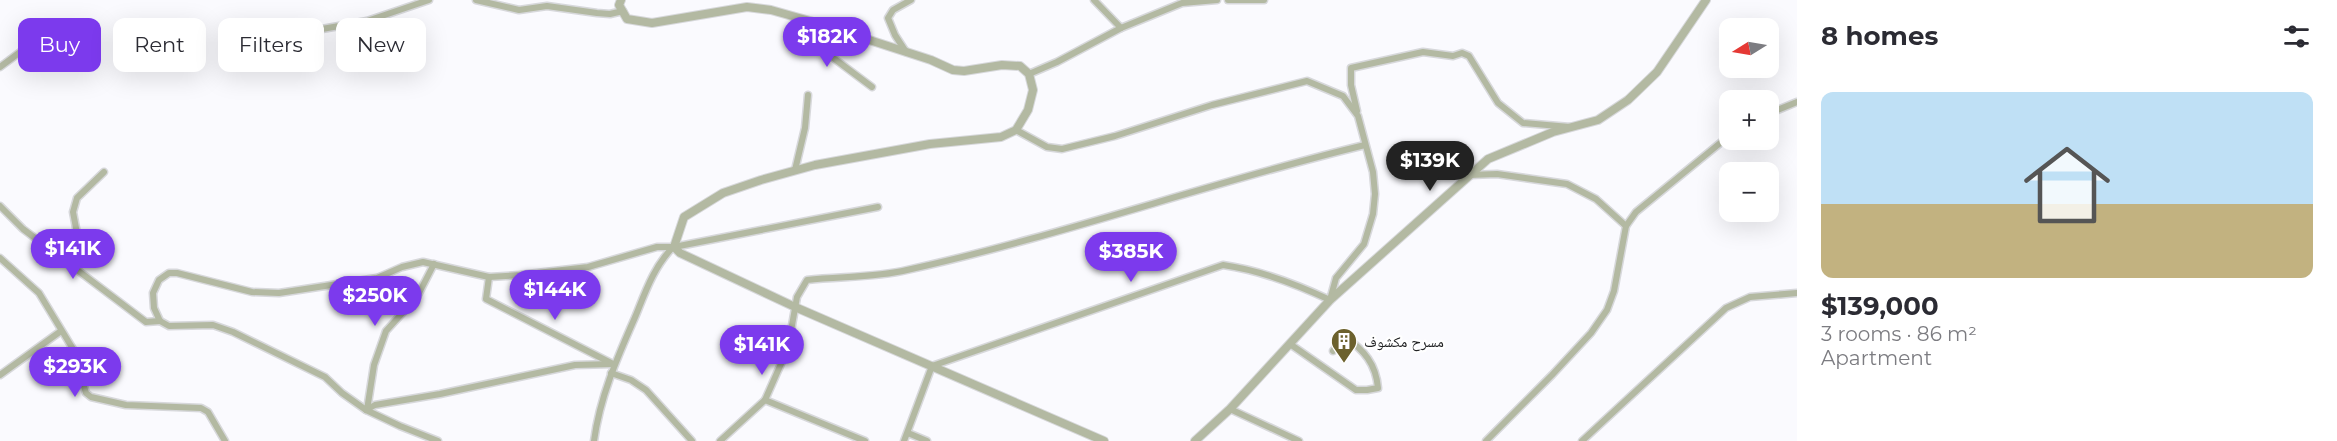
<!DOCTYPE html>
<html lang="en">
<head>
<meta charset="utf-8">
<style>
	body { margin:0; font-family:Montserrat,"Noto Naskh Arabic",sans-serif; background:#f7f7f7; color:#2b2b33; height:100vh; display:flex; flex-direction:column; font-size:22px; white-space:nowrap }
	* { box-sizing:border-box; margin:0 }
	p { font-size:20px; color:#7c7c81 }
	.icon { flex:none; width:33px; height:33px; fill:none; stroke:currentColor; stroke-width:2; stroke-linecap:round; stroke-linejoin:round }
	.map { position:relative; flex:1; overflow:hidden }
	.sheet { display:flex; flex-direction:column; background:#fff; width:540px }
	.sheet>* { flex:none }
	.top-card { position:absolute; left:18px; top:18px; width:570px; height:54px; display:flex; gap:12px }
	.needle { width:39px; rotate:259deg }
	.tools { position:absolute; left:1719px; top:18px; display:grid; gap:12px }
	.tools a { display:grid; place-items:center; width:60px; height:60px; border-radius:12px; background:#fff; box-shadow:0 6px 24px #0002; font-size:30px }
	.price { position:absolute; translate:-50% -51px; padding:0 14px; border-radius:21px; background:#7c3aed; color:#fff; font-size:20px; line-height:39px; filter:drop-shadow(0 2px 3px #0008) }
	.price::after { content:''; position:absolute; left:50%; top:36px; width:18px; height:14px; margin-left:-9px; background:inherit; clip-path:polygon(0 0,100% 0,50% 100%) }
	.price.current { background:#222; color:#fff }
	ul { padding:0; list-style:none }
	li { display:grid; align-content:center; gap:12px; height:318px; padding:0 24px }
	li+li { border-top:2px solid #e1e1e2 }
	li span { display:grid; place-items:center; height:186px; border-radius:12px; color:#555 }
	li>.icon { margin-inline-start:auto }
	span .icon { width:108px; height:108px; fill:#fffc; stroke-width:1 }
	li b { font-size:26px }
	h2 { display:flex; justify-content:space-between; align-items:center; height:72px; padding:0 24px; font-size:26px }
	.tag { padding:0 21px; border-radius:12px; background:#fff; box-shadow:0 6px 24px #0002; font-size:21px; line-height:54px }
	.tag.current { background:#7c3aed; color:#fff }
	main { display:flex; flex:1; min-height:0 }
	.map>svg:first-child { display:block }
	.lines { fill:none; stroke-linecap:round; stroke-linejoin:round }
	.minor-casing { stroke:#d7d8db; stroke-width:9 }
	.tertiary-casing { stroke:#d7d8db; stroke-width:10 }
	.minor { stroke:#b3b9a2; stroke-width:6 }
	.tertiary { stroke:#b3b9a2; stroke-width:8 }
	.labels { text-anchor:middle; dominant-baseline:central; stroke-width:4.5; stroke-linejoin:round; paint-order:stroke }
	.poi-label { font-size:15px; fill:#222325; stroke:#fff; text-anchor:start }
</style>
</head>
<body>
<main>
<div class="map">
<svg width="1797" height="441" viewBox="0 0 1797 441">
	<rect width="100%" height="100%" fill="#fafafe"/>
	<g class="lines">
		<g class="minor-casing">
			<g id="minor">
				<path d="M476,0L519,10L547,6L597,13L610,14L623,11"/>
				<path d="M1228,0H1264"/>
				<path d="M834,28L828,54L872,87"/>
				<path d="M1121,28L1182,3L1217,0"/>
				<path d="M322,29L367,21L429,0"/>
				<path d="M906,52L895,35L888,18L893,10L911,0"/>
				<path d="M0,67L35,41"/>
				<path d="M1029,74L1057,62L1121,28L1094,0"/>
				<path d="M1357,111L1351,85V68L1423,52L1453,56L1462,53L1469,56L1498,103L1523,123L1570,127"/>
				<path d="M1768,114L1797,102"/>
				<path d="M795,170L805,128L808,95"/>
				<path d="M1469,175L1497,174L1567,184L1596,199L1626,226"/>
				<path d="M0,206L23,229L146,322L160,321"/>
				<path d="M0,258L39,293L73,349L86,393L91,397L126,405L201,408L208,412L225,441"/>
				<path d="M76,267L82,260L73,212L77,198L104,172"/>
				<path d="M489,277L486,299L613,364"/>
				<path d="M1290,344L1356,390H1367L1378,388C1376,364 1364,350 1345,337L1333,351"/>
				<path d="M611,373L631,380L646,390L692,441"/>
				<path d="M0,375L61,331"/>
				<path d="M765,400L865,441"/>
				<path d="M1230,409L1299,441"/>
				<path d="M366,410L375,405L440,394L575,365L613,364"/>
				<path d="M367,410L374,365L386,331L417,297L434,264"/>
				<path d="M908,433L927,441"/>
				<path d="M438,441L400,426L366,410L342,393L325,377L233,332L213,325L169,326L160,321L154,308L153,293L159,280L169,273H177L252,292L279,293L377,278L402,267L423,262L489,277L520,275L588,267L657,247H674L878,207"/>
				<path d="M594,441C600,396 618,356 636,315C646,290 654,267 673,247"/>
				<path d="M720,441L765,400L788,348L797,297L807,280C841,276 874,278 907,270C1061,236 1211,182 1365,145"/>
				<path d="M904,441L932,366L1223,265C1259,270 1296,284 1330,300L1336,278L1364,244L1373,214L1375,194L1373,172L1358,116L1343,96L1307,81L1212,105L1115,136L1062,149L1047,147L1016,130"/>
				<path d="M1486,441L1552,375L1591,333L1607,310L1614,291L1626,226L1636,212L1730,135"/>
				<path d="M1582,441L1726,308L1750,297L1797,293"/>
			</g>
		</g>
		<g class="tertiary-casing">
			<g id="tertiary">
				<path d="M621,0L619,5L627,19L652,23L747,7L771,10L817,23L931,60L953,70L964,71L1002,65L1020,66L1029,74L1033,90L1028,110L1016,130L1001,137L930,144L815,165L761,180L723,193L684,217L674,247L680,253L795,307L1104,441"/>
				<path d="M1195,441L1230,409L1330,300L1488,159L1553,132L1598,120L1628,100L1657,72L1706,0"/>
			</g>
		</g>
		<use href="#minor" class="minor"/>
		<use href="#tertiary" class="tertiary"/>
	</g>
	<defs>
		<g id="building-pin" transform="scale(1.35)"><path d="M0 17L-7.5 6A9.5 9.5 0 1 1 7.5 6Z" fill="#6c612d" stroke="#fff"/><path d="M-4-6H4V6H1V3H-1V6H-4ZM-2.5-4.3h1.7v1.8h-1.7ZM.8-4.3h1.7v1.8H.8ZM-2.5-1h1.7V.8h-1.7ZM.8-1h1.7V.8H.8Z" fill="#fff"/></g>
	</defs>
	<g fill-rule="evenodd">
		<use href="#building-pin" x="1344" y="341"/>
	</g>
	<g class="labels">
		<g class="poi-label">
			<text x="1364" y="341">مسرح مكشوف</text>
		</g>
	</g>
</svg>
<div class="tools">
<a><svg class="needle" viewBox="-14 -14 28 28"><path d="M0-13l5 13h-10z" fill="#e53935"/><path d="M0 13l5-13h-10z" fill="#7c7c81"/></svg></a>
<a>+</a>
<a>−</a>
</div>
<b class="price" style="left:827px;top:68px">$182K</b>
<b class="price current" style="left:1430px;top:192px">$139K</b>
<b class="price" style="left:73px;top:280px">$141K</b>
<b class="price" style="left:1131px;top:283px">$385K</b>
<b class="price" style="left:555px;top:321px">$144K</b>
<b class="price" style="left:375px;top:327px">$250K</b>
<b class="price" style="left:762px;top:376px">$141K</b>
<b class="price" style="left:75px;top:398px">$293K</b>
<div class="top-card">
<a class="tag current">Buy</a>
<a class="tag">Rent</a>
<a class="tag">Filters</a>
<a class="tag">New</a>
</div>
</div>
<section class="sheet">
<h2>8 homes<svg class="icon" aria-label="filters" viewBox="0 0 24 24"><path d="M4 7h16M4 17h16"/><circle cx="9" cy="7" r="2"/><circle cx="15" cy="17" r="2"/></svg></h2>
<ul>
<li><span style="background:linear-gradient(#bfe0f5 60%,#c2b280 0)"><svg class="icon" aria-label="home" viewBox="0 0 24 24"><path d="M3 11l9-7 9 7M6 9v11h12V9"/></svg></span><div><b>$139,000</b><p>3 rooms · 86 m²</p><p>Apartment</p></div></li>
</ul>
</section>
</main>
</body>
</html>
